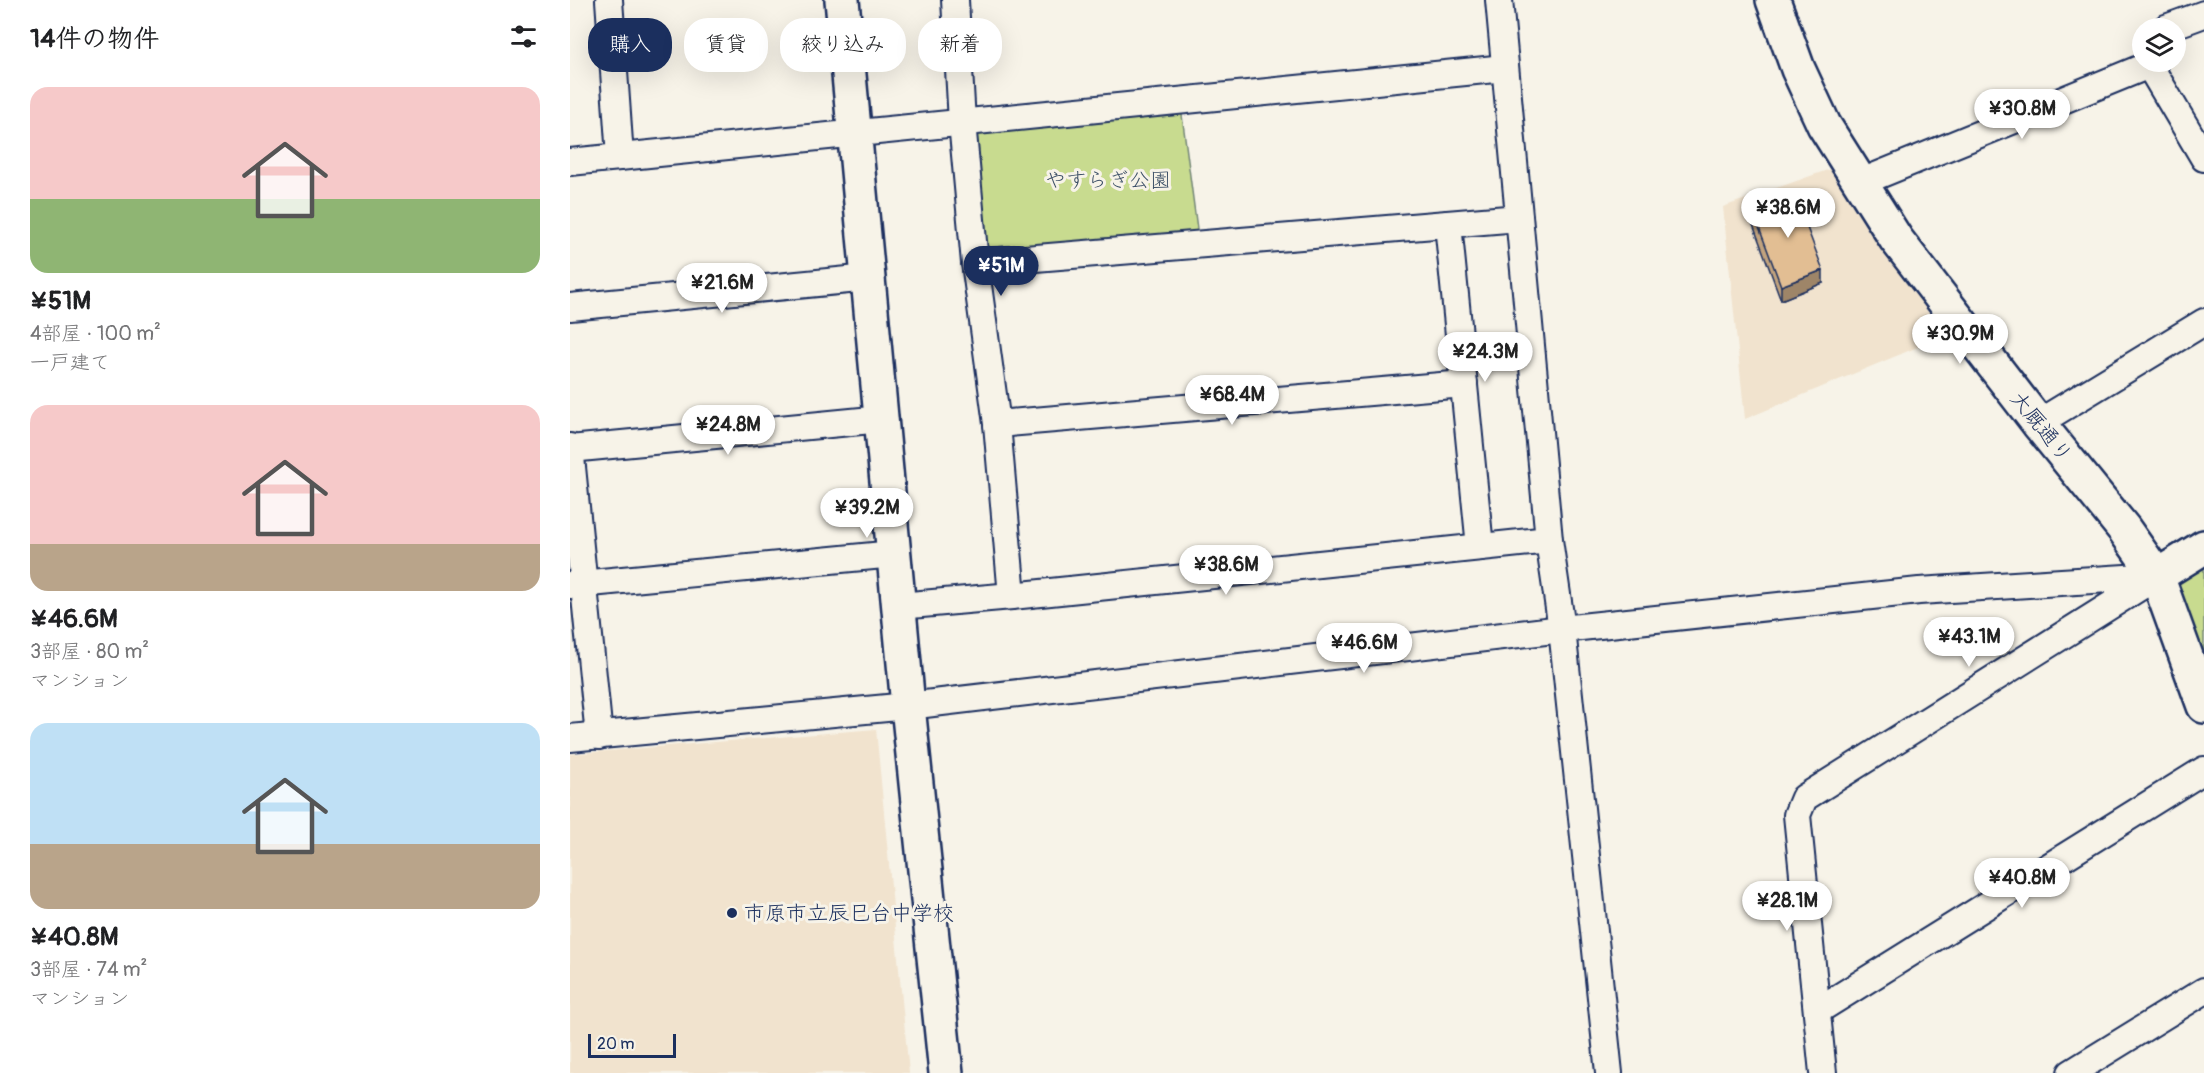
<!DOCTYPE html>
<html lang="ja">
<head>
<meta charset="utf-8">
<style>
	body { margin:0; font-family:Pangolin,"Klee One",sans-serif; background:#f6f6f6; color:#202124; height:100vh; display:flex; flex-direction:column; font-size:22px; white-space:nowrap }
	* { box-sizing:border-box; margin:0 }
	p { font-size:20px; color:#757577 }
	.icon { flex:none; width:33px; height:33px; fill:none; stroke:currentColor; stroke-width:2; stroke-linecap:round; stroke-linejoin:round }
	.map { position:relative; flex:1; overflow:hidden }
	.drawer { display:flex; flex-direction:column; background:#fff; width:570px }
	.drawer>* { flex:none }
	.banner { position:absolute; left:18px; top:18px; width:570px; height:54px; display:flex; gap:12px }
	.fabs { position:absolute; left:1562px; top:18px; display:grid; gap:12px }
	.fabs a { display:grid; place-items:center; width:54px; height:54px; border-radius:50%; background:#fff; box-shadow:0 6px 24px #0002; font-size:30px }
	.scale { position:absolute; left:18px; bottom:15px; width:88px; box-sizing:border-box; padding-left:6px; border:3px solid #1b2f5e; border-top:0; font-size:16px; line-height:21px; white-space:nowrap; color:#1b2f5e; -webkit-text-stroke:4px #f7f3e8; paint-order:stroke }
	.price { position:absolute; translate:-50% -51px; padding:0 14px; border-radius:21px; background:#fff; color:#222; font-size:20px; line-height:39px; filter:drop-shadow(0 2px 3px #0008) }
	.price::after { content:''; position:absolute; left:50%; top:36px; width:18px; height:14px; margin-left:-9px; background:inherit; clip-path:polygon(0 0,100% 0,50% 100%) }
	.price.current { background:#1b2f5e; color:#fff }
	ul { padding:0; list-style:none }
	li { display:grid; align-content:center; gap:12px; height:318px; padding:0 30px }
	li span { display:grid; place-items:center; height:186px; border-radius:18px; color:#555 }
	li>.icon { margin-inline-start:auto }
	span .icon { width:108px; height:108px; fill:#fffc; stroke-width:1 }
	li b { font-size:26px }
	h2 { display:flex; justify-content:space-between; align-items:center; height:72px; padding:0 30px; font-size:26px }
	.pill { padding:0 21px; border-radius:24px; background:#fff; box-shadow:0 6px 24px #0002; font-size:21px; line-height:54px }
	.pill.current { background:#1b2f5e; color:#fff }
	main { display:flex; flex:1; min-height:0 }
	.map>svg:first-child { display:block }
	.built { fill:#f1e3ce }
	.green { fill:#c8db8f; stroke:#728576; stroke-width:1.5 }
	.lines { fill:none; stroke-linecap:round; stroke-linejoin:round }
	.street-casing { stroke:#1b2f5e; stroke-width:30 }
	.secondary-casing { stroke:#1b2f5e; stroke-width:38 }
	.street { stroke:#f7f3e8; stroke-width:26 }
	.secondary { stroke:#f7f3e8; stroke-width:33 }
	.wall { fill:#c2a37e; stroke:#1b2f5e; stroke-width:1.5 }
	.shaded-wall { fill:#9e8567; stroke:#1b2f5e; stroke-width:1.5 }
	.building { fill:#e2be93; stroke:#1b2f5e; stroke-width:1.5 }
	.poi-dot { fill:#1b2f5e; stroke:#f7f3e8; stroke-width:2 }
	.labels { text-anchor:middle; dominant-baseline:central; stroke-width:6; stroke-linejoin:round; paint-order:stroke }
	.park-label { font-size:21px; fill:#3e5168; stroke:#f7f3e8 }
	.street-label { font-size:21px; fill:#1b2f5e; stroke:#f7f3e8 }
	.poi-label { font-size:21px; fill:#1b2f5e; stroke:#f7f3e8; text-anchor:start }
</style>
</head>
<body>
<main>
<section class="drawer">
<h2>14件の物件<svg class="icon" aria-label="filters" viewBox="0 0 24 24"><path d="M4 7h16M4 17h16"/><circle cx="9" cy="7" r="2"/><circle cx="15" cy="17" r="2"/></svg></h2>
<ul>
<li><span style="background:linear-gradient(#f6c9c9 60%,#8fb573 0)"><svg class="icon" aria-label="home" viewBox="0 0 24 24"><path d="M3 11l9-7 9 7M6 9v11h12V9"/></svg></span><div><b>¥51M</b><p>4部屋 · 100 m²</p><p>一戸建て</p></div></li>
<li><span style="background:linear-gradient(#f6c9c9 75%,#b9a48a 0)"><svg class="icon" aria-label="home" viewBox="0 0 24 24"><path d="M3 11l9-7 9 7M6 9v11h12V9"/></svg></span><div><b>¥46.6M</b><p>3部屋 · 80 m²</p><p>マンション</p></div></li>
<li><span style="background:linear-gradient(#bfe0f5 65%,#b9a48a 0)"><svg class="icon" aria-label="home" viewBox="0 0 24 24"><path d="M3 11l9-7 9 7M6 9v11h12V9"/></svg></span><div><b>¥40.8M</b><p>3部屋 · 74 m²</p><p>マンション</p></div></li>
</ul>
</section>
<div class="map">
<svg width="1634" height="1073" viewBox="0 0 1634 1073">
	<rect width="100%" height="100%" fill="#f7f3e8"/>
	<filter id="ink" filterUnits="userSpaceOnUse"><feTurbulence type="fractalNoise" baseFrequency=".0167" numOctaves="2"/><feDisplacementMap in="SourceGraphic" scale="12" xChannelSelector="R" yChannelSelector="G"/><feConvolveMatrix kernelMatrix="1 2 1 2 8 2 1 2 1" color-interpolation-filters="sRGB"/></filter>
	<g filter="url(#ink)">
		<g class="built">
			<path d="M1263,168L1374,336L1175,419L1153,207Z"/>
			<path d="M306,729L339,1073H0V754Z"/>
		</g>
		<g class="green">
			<path d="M610,100L629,244L405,263L392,122Z"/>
			<path d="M1634,547V714L1587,576Z"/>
		</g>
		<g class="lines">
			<g class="street-casing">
				<g id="street">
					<path d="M39,0L50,157"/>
					<path d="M385,0L392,122L405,263L427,424L442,596"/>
					<path d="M929,0L979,540L992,629L1039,1073"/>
					<path d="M1596,28L1634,14"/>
					<path d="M1579,65L1634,158"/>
					<path d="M0,162L935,68"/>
					<path d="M1289,183L1579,65L1580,62"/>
					<path d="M878,224L910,547"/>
					<path d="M405,263L949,218"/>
					<path d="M0,307L299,278"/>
					<path d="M1468,423L1634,322"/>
					<path d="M427,424L894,384"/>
					<path d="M0,447L29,736"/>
					<path d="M0,449L312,419"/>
					<path d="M0,585L324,554"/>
					<path d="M329,606L442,596L979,540"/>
					<path d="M0,738L338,706L992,629L1349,591L1587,576"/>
					<path d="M1247,1011L1634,770"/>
					<path d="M1253,1073L1227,815L1234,798L1584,578"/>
					<path d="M1501,1073L1634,991"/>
				</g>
			</g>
			<g class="secondary-casing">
				<g id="secondary">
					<path d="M272,0L338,706L376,1073"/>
					<path d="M1203,0L1228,69L1254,125L1326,239L1468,423L1554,529L1587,576L1634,706"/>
					<path d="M1587,576L1634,547"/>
				</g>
			</g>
			<use href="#street" class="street"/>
			<use href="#secondary" class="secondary"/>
		</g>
		<path class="wall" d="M1182,209L1253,283L1211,300L1182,222Z"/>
		<path class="shaded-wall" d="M1253,270V283L1211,300V286Z"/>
		<path class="building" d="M1224,193L1253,270L1211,286L1182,209Z"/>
	</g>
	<circle class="poi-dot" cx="162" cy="913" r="6"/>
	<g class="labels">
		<g class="park-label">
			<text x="538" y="180">やすらぎ公園</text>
		</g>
		<g class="street-label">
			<text transform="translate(1471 427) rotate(51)">大厩通り</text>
		</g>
		<g class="poi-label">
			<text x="174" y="913">市原市立辰巳台中学校</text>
		</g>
	</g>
</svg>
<div class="fabs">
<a><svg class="icon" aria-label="layers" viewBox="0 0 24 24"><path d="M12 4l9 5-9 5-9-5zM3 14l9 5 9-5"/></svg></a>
</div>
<div class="scale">20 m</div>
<b class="price" style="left:1452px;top:140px">¥30.8M</b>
<b class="price" style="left:1218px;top:239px">¥38.6M</b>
<b class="price current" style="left:431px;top:297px">¥51M</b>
<b class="price" style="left:152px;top:314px">¥21.6M</b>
<b class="price" style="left:1390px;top:365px">¥30.9M</b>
<b class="price" style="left:915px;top:383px">¥24.3M</b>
<b class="price" style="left:662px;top:426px">¥68.4M</b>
<b class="price" style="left:158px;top:456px">¥24.8M</b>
<b class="price" style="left:297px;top:539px">¥39.2M</b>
<b class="price" style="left:656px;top:596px">¥38.6M</b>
<b class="price" style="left:1399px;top:668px">¥43.1M</b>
<b class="price" style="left:794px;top:674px">¥46.6M</b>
<b class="price" style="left:1452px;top:909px">¥40.8M</b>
<b class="price" style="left:1217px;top:932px">¥28.1M</b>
<div class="banner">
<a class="pill current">購入</a>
<a class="pill">賃貸</a>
<a class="pill">絞り込み</a>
<a class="pill">新着</a>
</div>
</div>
</main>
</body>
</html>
